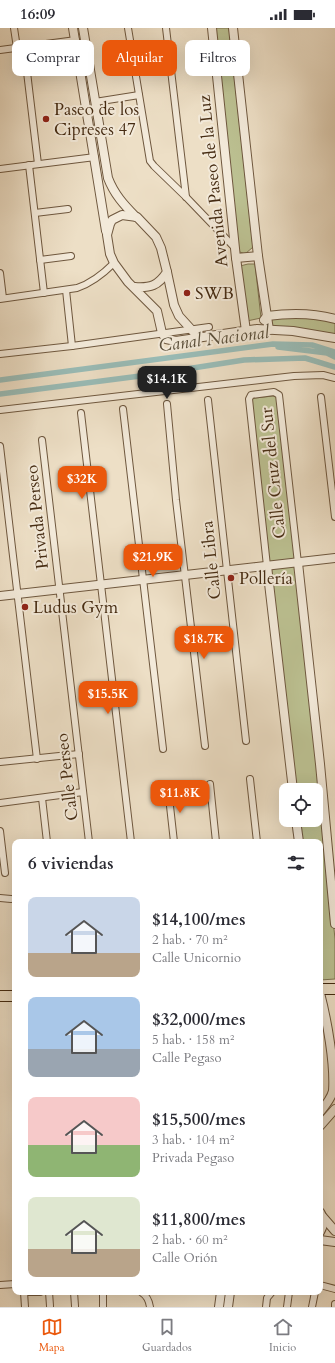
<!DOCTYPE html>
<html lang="es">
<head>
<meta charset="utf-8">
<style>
	body { margin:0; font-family:Cardo,serif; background:#f2f2f3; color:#2b2b33; height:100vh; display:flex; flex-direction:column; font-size:15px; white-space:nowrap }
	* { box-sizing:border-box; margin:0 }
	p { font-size:13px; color:#7c7c81 }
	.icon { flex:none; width:22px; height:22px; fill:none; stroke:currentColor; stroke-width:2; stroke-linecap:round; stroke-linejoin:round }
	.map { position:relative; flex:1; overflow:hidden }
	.drawer { position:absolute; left:12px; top:811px; width:311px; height:456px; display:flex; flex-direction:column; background:#fff; border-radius:8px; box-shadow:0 4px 16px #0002 }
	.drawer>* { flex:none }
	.top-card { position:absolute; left:12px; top:12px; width:311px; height:36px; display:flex; gap:8px }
	.buttons { position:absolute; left:279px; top:755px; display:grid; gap:8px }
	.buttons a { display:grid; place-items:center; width:44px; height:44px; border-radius:8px; background:#fff; box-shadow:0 4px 16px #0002; font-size:20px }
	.price { position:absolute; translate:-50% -34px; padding:0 9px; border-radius:8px; background:#ea580c; color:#fff; font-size:13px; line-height:26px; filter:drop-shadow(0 1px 2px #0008) }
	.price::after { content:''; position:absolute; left:50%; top:24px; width:12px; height:9px; margin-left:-6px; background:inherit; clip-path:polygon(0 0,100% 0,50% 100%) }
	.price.current { background:#222; color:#fff }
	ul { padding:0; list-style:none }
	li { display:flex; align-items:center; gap:12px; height:100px; padding:0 16px }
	li span { display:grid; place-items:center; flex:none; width:112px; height:80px; border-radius:8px; color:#555 }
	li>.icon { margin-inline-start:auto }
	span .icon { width:48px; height:48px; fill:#fffc; stroke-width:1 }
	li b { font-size:17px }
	h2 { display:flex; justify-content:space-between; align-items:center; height:48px; padding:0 16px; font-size:17px }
	.pill { padding:0 14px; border-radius:8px; background:#fff; box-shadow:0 4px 16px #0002; font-size:14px; line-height:36px }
	.pill.current { background:#ea580c; color:#fff }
	.status { display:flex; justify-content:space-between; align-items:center; height:28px; padding:0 20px; background:#fff; direction:ltr }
	.status svg { height:11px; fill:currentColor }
	.dock { display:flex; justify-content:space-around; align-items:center; height:56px; border-top:1px solid #e1e1e2; background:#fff; font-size:11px; color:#7c7c81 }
	.dock a { display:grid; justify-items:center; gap:2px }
	.dock .current { color:#ea580c }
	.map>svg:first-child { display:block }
	.green { fill:#bcc192; stroke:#807652 }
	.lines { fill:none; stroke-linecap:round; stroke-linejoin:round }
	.canal { stroke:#99bcb7; stroke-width:5.5 }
	.minor-casing { stroke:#6f583f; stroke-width:8 }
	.tertiary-casing { stroke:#6f583f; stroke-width:10 }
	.primary-casing { stroke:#452b12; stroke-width:12 }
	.minor { stroke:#f3eada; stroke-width:6 }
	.tertiary { stroke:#f3eada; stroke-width:8 }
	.primary { stroke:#eddfc6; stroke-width:10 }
	.poi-dot { fill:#8f2418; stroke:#f3eada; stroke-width:1.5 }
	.labels { text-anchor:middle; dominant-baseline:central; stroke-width:4; stroke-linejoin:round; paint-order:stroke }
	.poi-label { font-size:17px; fill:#452b12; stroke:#f3eada; text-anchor:start }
	.street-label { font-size:17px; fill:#452b12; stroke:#f3eada }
	.water-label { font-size:18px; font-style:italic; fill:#5a4f3b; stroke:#f3eada }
</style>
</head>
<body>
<div class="status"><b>16:09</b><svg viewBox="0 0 49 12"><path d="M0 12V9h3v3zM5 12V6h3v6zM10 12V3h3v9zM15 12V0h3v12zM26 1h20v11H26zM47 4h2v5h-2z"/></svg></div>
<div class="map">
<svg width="335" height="1279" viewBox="0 0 335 1279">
	<rect width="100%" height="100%" fill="#eddfc6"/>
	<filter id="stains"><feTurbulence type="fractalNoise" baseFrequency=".005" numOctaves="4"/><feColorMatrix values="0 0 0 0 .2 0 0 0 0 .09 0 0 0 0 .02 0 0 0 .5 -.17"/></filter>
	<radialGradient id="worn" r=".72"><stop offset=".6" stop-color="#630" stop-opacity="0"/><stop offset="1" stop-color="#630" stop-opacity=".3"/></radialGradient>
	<g class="green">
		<path d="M213,0H229L253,219L245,226L240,224L236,221Z"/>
		<path d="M248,236H255L261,290L247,293L240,238Z"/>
		<path d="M277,289L312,290L335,294V308L270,298V291Z"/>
		<path d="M273,368L277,369L298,542L335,911V951L320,952V814H301L298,792H316V762H294L250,372L255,370Z"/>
	</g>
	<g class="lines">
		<g class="canal">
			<path d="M278,319L327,325L335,329"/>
			<path d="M0,352L273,316L312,317L335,324"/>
			<path d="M0,366L148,347L244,332L305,330L335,339"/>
		</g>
		<g class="minor-casing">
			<g id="minor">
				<path d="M14,0L17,20"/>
				<path d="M128,0L150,133L154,138L186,169L235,220"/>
				<path d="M166,0L186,169"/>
				<path d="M24,19L38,136"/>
				<path d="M0,22L76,12"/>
				<path d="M95,74L139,67"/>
				<path d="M29,137L44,265"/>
				<path d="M0,141L95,129"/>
				<path d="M35,185L68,181"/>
				<path d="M40,232L71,228"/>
				<path d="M0,245L3,270"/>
				<path d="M66,262L72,318"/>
				<path d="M0,271L77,260C92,255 103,246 114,235"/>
				<path d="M0,326L72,318L209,299"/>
				<path d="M321,369L335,489"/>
				<path d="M208,372L246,713"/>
				<path d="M167,376L176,472L205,718"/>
				<path d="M123,381L163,721"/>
				<path d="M0,382L294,348L323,347L335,350"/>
				<path d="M81,385L131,814"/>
				<path d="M42,412L89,814"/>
				<path d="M0,418L37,731"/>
				<path d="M267,538L249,371L251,367L274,364L279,367L298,535"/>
				<path d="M0,734L79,726"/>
				<path d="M250,751L257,814"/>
				<path d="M210,756L216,814"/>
				<path d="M168,760L174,814"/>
				<path d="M42,770L47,814"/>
				<path d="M0,775L83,764"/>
				<path d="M0,803L5,845"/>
				<path d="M0,870L11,871"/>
				<path d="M0,1257L15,1256"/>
				<path d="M320,1257L335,1261"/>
				<path d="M24,1264H40"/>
				<path d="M24,1264L25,1279"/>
				<path d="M49,1264L50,1278"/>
				<path d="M74,1264L75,1278"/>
				<path d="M103,1264V1279"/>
				<path d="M141,1264C147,1268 149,1272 150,1279"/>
				<path d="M266,1279L267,1270L272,1264"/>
				<path d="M287,1279L289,1264"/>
				<path d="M312,1279L315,1264"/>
				<path d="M335,1279V1276"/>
			</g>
		</g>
		<g class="tertiary-casing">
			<g id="tertiary">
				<path d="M73,0L106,203"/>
				<path d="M83,0L108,150C114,166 124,177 136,189"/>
				<path d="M212,0L236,230L246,303"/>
				<path d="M233,0L258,228L269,302"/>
				<path d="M236,230L258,228"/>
				<path d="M167,244L174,277L179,288L199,310"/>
				<path d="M135,259C150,260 158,258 167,244L161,220L156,209L137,189L122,187L112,192L110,196L107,207L110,226L114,235L128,254L157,283L162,305L166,311L176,313L257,301L293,303L335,310"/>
				<path d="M264,292L267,288C289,285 314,285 335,291"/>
				<path d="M298,535L320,736L335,896"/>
				<path d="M267,538L293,762"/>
				<path d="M0,568L335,530"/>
				<path d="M296,792L299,814"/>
				<path d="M320,965C327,992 335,1036 333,1063C331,1071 325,1078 320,1084"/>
				<path d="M320,1098L335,1081"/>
				<path d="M320,1184C324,1190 324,1197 320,1204"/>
				<path d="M323,1189L335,1203"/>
				<path d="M320,1212L335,1214"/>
				<path d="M219,1279L221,1264"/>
				<path d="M228,1279L230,1264"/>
			</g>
		</g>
		<g class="primary-casing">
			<g id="primary">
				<path d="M320,961H335"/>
				<path d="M0,968H15"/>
			</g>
		</g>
		<use href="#minor" class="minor"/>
		<use href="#tertiary" class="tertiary"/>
		<use href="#primary" class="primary"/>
	</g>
	<g class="poi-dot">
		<circle cx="46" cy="91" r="4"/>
		<circle cx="187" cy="265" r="4"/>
		<circle cx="231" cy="550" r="4"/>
		<circle cx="25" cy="579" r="4"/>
	</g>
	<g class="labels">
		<g class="poi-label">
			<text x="54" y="81">Paseo de los<tspan x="54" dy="20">Cipreses 47</tspan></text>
			<text x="195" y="265">SWB</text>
			<text x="239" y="550">Pollería</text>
			<text x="33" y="579">Ludus Gym</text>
		</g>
		<g class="street-label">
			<text transform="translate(213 153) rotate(-96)">Avenida Paseo de la Luz</text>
			<text transform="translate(273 445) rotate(-96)">Calle Cruz del Sur</text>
			<text transform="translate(37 489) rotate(-96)">Privada Perseo</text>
			<text transform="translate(211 532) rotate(-96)">Calle Libra</text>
			<text transform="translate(67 749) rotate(-97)">Calle Perseo</text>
		</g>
		<g class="water-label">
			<text transform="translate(214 311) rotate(-7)">Canal Nacional</text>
		</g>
	</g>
	<rect width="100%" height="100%" filter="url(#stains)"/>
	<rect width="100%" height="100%" fill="url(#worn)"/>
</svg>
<div class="buttons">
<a><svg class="icon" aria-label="locate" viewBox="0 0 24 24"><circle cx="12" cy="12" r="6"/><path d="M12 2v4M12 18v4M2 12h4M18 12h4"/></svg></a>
</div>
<b class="price current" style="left:167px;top:372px">$14.1K</b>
<b class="price" style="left:82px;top:472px">$32K</b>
<b class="price" style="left:153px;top:550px">$21.9K</b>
<b class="price" style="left:204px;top:632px">$18.7K</b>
<b class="price" style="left:108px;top:687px">$15.5K</b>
<b class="price" style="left:180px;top:786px">$11.8K</b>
<div class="top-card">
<a class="pill">Comprar</a>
<a class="pill current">Alquilar</a>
<a class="pill">Filtros</a>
</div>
<section class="drawer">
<h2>6 viviendas<svg class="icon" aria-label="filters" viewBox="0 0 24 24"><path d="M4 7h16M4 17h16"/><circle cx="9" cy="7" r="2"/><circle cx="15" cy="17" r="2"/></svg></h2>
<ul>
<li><span style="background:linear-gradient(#c9d6e8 70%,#b9a48a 0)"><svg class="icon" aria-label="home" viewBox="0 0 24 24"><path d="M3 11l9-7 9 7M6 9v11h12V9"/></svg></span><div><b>$14,100/mes</b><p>2 hab. · 70 m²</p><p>Calle Unicornio</p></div></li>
<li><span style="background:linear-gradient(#a9c7e8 65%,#9aa5b1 0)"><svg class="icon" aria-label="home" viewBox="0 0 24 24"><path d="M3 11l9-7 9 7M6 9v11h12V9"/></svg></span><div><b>$32,000/mes</b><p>5 hab. · 158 m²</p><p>Calle Pegaso</p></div></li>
<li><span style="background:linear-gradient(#f6c9c9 60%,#8fb573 0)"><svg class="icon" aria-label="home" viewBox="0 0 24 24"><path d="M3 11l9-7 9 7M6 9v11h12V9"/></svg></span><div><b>$15,500/mes</b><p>3 hab. · 104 m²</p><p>Privada Pegaso</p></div></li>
<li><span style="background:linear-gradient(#dfe7d0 65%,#b9a48a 0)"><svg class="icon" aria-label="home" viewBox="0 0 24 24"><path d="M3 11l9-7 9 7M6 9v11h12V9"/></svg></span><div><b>$11,800/mes</b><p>2 hab. · 60 m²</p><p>Calle Orión</p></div></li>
</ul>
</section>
</div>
<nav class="dock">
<a class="current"><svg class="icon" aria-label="map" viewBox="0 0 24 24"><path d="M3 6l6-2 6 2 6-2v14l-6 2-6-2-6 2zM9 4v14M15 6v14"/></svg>Mapa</a>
<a><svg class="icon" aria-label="saved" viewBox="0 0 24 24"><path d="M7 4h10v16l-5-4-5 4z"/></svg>Guardados</a>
<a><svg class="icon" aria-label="home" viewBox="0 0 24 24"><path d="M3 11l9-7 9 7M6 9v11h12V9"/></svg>Inicio</a>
</nav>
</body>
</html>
